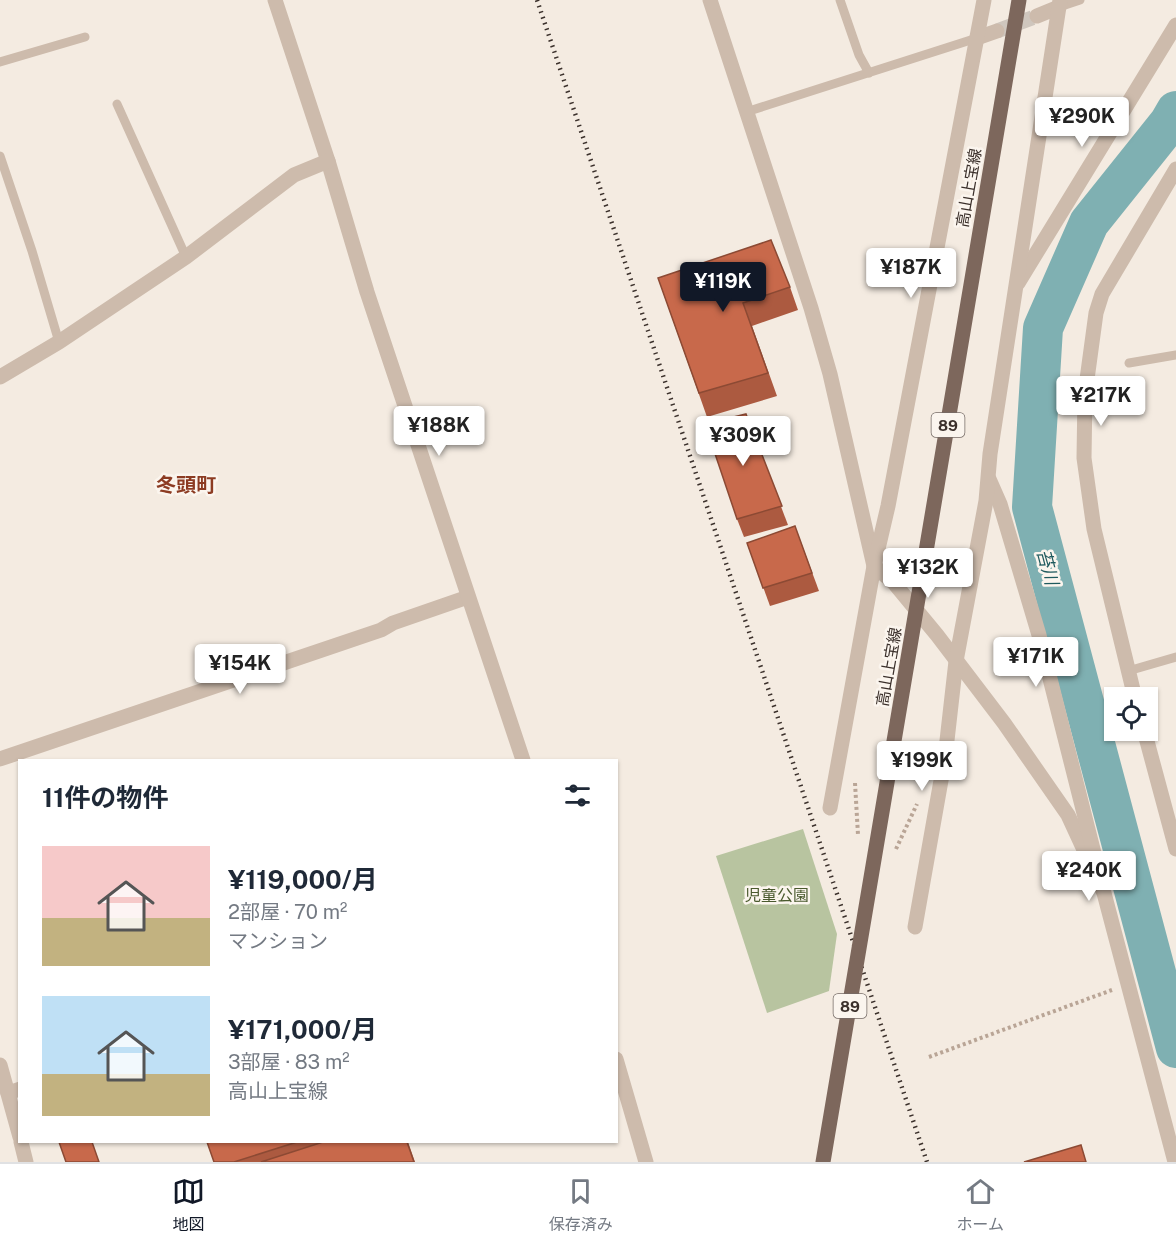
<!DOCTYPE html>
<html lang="ja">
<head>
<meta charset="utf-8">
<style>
	body { margin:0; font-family:"Public Sans","Noto Sans JP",sans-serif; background:#f6f6f7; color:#1f2937; height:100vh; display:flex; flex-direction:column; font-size:22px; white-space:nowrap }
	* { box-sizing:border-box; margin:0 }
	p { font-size:20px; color:#747a83 }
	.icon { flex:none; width:33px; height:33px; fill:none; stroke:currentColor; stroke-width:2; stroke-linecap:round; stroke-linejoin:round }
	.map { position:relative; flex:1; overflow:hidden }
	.panel { position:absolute; left:18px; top:759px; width:600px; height:384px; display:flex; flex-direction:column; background:#fff; border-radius:0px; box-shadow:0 2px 4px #0004 }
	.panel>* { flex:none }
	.buttons { position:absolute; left:1104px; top:687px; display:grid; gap:12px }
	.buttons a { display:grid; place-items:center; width:54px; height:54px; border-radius:0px; background:#fff; box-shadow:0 2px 4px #0004; font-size:30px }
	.price { position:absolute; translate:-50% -51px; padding:0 14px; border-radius:6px; background:#fff; color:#222; font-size:20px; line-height:39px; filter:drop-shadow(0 2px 3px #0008) }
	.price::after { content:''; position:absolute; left:50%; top:36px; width:18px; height:14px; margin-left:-9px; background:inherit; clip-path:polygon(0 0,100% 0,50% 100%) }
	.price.active { background:#111827; color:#fff }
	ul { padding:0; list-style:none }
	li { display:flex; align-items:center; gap:18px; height:150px; padding:0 24px }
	li span { display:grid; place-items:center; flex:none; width:168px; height:120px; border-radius:0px; color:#555 }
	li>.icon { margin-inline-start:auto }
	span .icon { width:72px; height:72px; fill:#fffc; stroke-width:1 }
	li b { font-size:26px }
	h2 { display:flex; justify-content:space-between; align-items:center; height:72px; padding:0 24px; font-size:26px }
	.menu { display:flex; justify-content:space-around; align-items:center; height:84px; border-top:2px solid #e0e1e3; background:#fff; font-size:16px; color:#747a83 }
	.menu a { display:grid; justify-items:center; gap:3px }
	.menu .active { color:#111827 }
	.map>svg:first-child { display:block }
	.green { fill:#b8c4a0 }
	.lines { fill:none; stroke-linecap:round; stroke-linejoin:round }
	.river { stroke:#7fb0b2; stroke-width:40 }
	.minor-tunnel { stroke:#cfc6bd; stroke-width:15; stroke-dasharray:15 8; stroke-linecap:butt }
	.path { stroke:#b9a596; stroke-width:4; stroke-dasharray:3 3; stroke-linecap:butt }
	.service { stroke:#cdbbac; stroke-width:9 }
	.minor { stroke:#cdbbac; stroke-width:15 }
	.tertiary { stroke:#cdbbac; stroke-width:15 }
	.rail { stroke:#3b302b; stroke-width:4.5; stroke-dasharray:1.5 4.5; stroke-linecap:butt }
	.primary-bridge { stroke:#7d675c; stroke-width:15 }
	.wall { fill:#ac5a40 }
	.building { fill:#c8694b; stroke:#8c4a34; stroke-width:1.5 }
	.labels { text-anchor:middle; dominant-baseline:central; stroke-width:5; stroke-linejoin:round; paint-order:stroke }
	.shield { fill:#fbf5ee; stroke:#756b66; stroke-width:1.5 }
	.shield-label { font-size:15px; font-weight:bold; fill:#3b302b }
	.street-label { font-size:16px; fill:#3b302b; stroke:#fbf5ee }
	.park-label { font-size:16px; fill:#4a5a2e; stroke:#fbf5ee }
	.water-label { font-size:18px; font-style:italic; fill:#1f5a5e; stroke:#fbf5ee }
	.quarter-label { font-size:20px; font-weight:bold; fill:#8c3b22; stroke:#fbf5ee }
</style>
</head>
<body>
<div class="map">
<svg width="1176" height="1162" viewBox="0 0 1176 1162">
	<rect width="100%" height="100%" fill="#f4ebe1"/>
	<path class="green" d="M803,829L837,934L829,991L767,1013L716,856Z"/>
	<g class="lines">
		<path class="river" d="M1176,111L1169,123L1089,223L1043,328L1032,507L1176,1048"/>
		<path class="minor-tunnel" d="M997,31L1037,16"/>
		<g class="path">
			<path d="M855,783L858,835"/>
			<path d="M896,849L917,804"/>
			<path d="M929,1057L1112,990"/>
		</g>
		<g class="service">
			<path d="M840,0L859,55L869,73"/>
			<path d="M1059,7L1080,0"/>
			<path d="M0,62L85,37"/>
			<path d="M117,104L186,257"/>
			<path d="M746,112L977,38"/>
			<path d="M0,156L32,251L59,342"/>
			<path d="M1129,363L1176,355"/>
			<path d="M1128,671L1176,657"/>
		</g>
		<g class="minor">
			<path d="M710,0L811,308L830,374L874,566L894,583L937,635L1004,723L1068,815L1104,893L1175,1162"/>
			<path d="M1037,16L1059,7"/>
			<path d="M977,38L997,31"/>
			<path d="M1018,283L1176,25"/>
			<path d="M989,479L1000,504L1039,635L1095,857"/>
			<path d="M1135,698L1094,529L1084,458L1085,394L1096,313L1102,294L1176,169"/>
			<path d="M1144,730L1176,849"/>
			<path d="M0,759L381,630L393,623L468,597"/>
			<path d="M830,808L874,566L888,506L984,0"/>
			<path d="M915,927L945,758L956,661L986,501L990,454L1060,0"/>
			<path d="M8,1093L20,1089"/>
		</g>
		<g class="tertiary">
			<path d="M275,0L328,161L367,292L523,760"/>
			<path d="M0,377L59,342L186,257L294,175L328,161"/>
			<path d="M616,1059L646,1162"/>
			<path d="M0,1065L20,1137"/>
			<path d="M21,1142L26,1162"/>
		</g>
		<path class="rail" d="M537,0L927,1162"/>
		<path class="primary-bridge" d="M823,1162L1019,0"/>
	</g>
	<g class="wall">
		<path d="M658,278L790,287L798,310L752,326L777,396L707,417Z"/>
		<path d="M746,414L788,525L744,537L737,519Z"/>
		<path d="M795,526L819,591L770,606L747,543Z"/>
		<path d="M207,1142H408L415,1162H214Z"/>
	</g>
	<g class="building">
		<path d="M771,240L790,287L743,303L768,373L699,393L658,278Z"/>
		<path d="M746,414L782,506L737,519L705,424Z"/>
		<path d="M795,526L812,573L763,588L747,543Z"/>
		<path d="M59,1142H92L99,1162H66Z"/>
		<path d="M207,1142H297L234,1162H214Z"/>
		<path d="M323,1142H407L414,1162H261Z"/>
		<path d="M1081,1145L1086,1162H1024Z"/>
	</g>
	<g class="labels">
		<g class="shield">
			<rect x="931.5" y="413" width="33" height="24" rx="4.5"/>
			<rect x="833.5" y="994" width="33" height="24" rx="4.5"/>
		</g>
		<g class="shield-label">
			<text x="948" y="425">89</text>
			<text x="850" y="1006">89</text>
		</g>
		<g class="street-label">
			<text transform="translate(969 188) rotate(-80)">高山上宝線</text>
			<text transform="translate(889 667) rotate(-80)">高山上宝線</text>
		</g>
		<g class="park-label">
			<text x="777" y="895">児童公園</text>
		</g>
		<g class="water-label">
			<text transform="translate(1048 567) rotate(75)">苔川</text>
		</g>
		<g class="quarter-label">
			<text x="186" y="485">冬頭町</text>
		</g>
	</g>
</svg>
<div class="buttons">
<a><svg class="icon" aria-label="locate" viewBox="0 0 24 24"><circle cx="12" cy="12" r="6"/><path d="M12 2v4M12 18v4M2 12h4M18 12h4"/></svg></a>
</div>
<b class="price" style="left:1082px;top:148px">¥290K</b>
<b class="price" style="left:911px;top:299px">¥187K</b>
<b class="price active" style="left:723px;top:313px">¥119K</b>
<b class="price" style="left:1101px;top:427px">¥217K</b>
<b class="price" style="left:439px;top:457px">¥188K</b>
<b class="price" style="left:743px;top:467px">¥309K</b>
<b class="price" style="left:928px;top:599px">¥132K</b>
<b class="price" style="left:1036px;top:688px">¥171K</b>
<b class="price" style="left:240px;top:695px">¥154K</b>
<b class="price" style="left:922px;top:792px">¥199K</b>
<b class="price" style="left:1089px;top:902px">¥240K</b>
<section class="panel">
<h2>11件の物件<svg class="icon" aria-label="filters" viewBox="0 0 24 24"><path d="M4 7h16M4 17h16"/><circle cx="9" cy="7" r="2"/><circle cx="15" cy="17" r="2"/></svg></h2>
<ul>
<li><span style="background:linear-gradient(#f6c9c9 60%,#c2b280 0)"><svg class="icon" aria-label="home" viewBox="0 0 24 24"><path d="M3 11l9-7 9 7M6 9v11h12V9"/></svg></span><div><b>¥119,000/月</b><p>2部屋 · 70 m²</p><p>マンション</p></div></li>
<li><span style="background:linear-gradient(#bfe0f5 65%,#c2b280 0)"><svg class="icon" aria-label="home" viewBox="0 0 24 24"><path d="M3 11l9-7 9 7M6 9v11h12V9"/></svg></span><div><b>¥171,000/月</b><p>3部屋 · 83 m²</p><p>高山上宝線</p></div></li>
</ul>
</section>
</div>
<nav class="menu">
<a class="active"><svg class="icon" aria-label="map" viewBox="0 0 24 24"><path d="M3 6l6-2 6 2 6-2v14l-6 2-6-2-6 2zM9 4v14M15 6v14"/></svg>地図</a>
<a><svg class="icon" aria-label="saved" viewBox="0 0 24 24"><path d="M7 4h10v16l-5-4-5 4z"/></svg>保存済み</a>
<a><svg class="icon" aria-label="home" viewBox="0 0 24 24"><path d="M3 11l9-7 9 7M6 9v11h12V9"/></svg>ホーム</a>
</nav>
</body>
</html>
